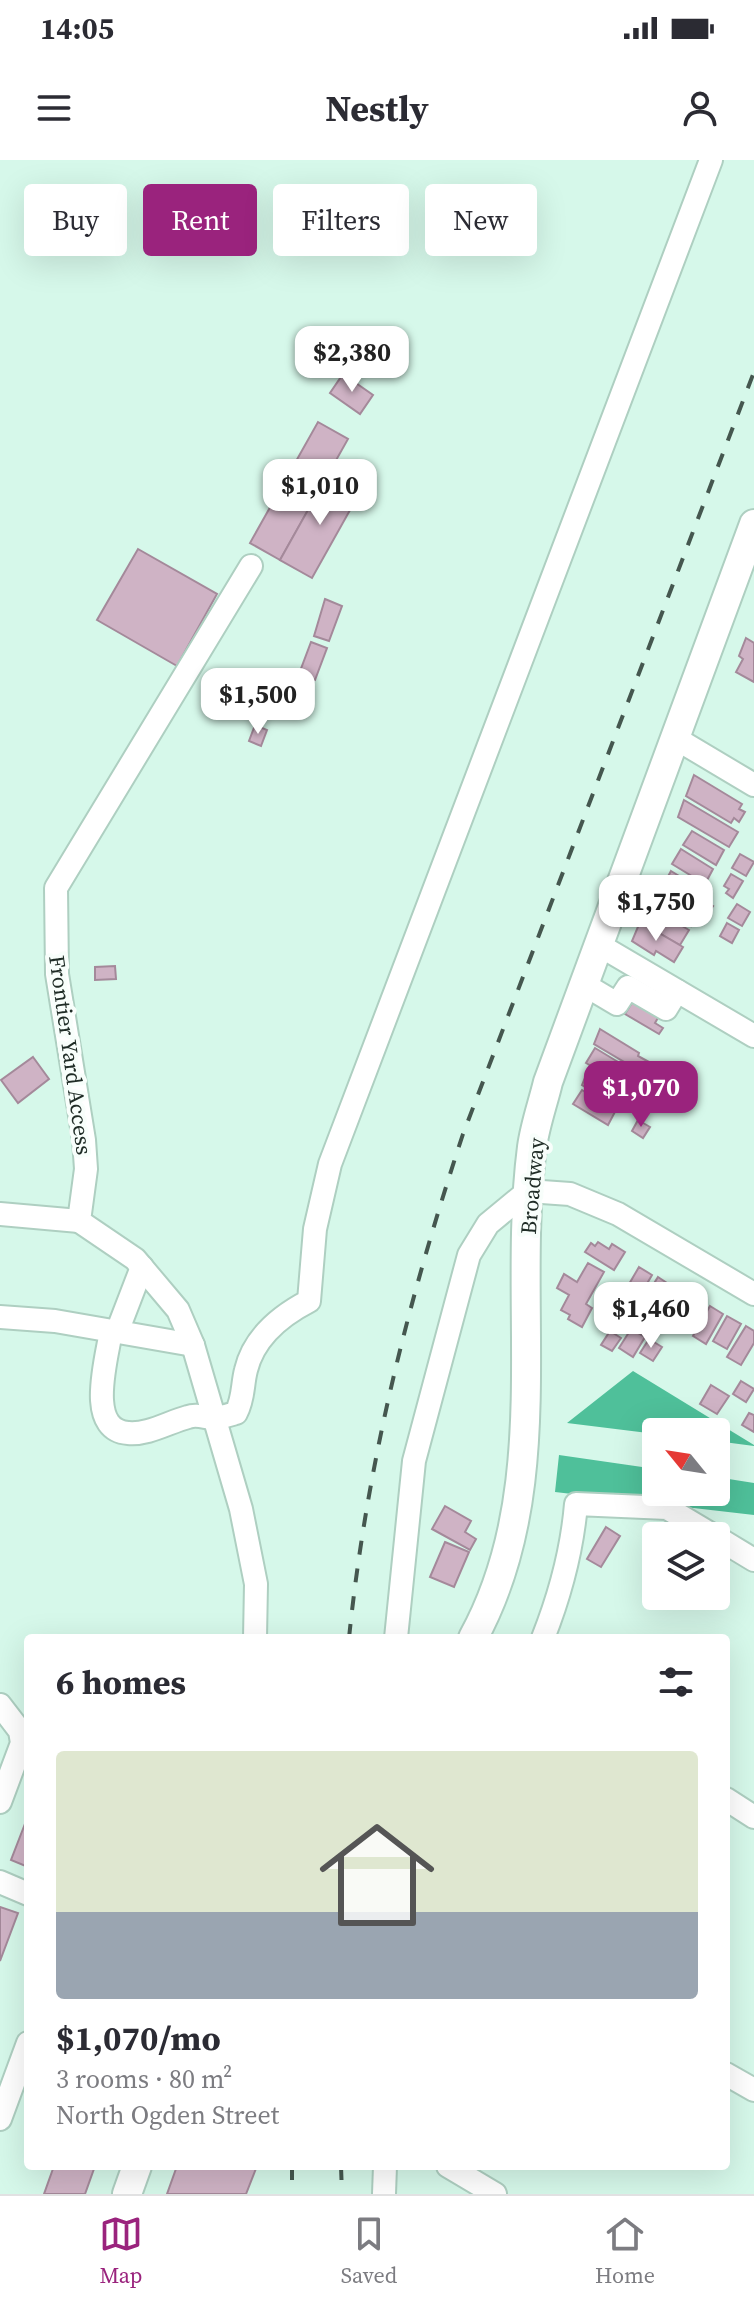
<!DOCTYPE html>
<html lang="en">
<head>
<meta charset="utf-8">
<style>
	body { margin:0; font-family:"Source Serif 4",serif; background:#f7f7f7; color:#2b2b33; height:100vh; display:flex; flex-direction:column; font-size:30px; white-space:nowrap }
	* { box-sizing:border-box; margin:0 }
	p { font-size:26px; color:#7c7c81 }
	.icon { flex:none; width:44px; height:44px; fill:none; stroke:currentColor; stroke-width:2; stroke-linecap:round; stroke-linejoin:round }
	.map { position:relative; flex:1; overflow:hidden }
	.sheet { position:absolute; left:24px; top:1474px; width:706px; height:536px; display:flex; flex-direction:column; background:#fff; border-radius:8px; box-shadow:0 8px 32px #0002 }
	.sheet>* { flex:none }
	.banner { position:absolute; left:24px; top:24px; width:706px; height:72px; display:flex; gap:16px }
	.needle { width:52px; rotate:300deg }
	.tools { position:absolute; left:642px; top:1258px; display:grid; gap:16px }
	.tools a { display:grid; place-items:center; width:88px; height:88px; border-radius:8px; background:#fff; box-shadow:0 8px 32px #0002; font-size:40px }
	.price { position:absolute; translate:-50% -68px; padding:0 18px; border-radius:16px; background:#fff; color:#222; font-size:26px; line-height:52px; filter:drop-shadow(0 2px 4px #0008) }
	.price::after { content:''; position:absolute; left:50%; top:48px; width:24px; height:18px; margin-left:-12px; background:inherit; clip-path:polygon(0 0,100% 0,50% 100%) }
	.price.current { background:#9a237d; color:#fff }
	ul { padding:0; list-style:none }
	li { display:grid; align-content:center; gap:16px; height:424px; padding:0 32px }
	li span { display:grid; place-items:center; height:248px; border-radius:8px; color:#555 }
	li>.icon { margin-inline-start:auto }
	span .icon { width:144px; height:144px; fill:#fffc; stroke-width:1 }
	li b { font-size:34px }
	h2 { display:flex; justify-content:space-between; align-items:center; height:96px; padding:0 32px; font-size:34px }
	.tag { padding:0 28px; border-radius:8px; background:#fff; box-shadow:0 8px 32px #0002; font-size:28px; line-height:72px }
	.tag.current { background:#9a237d; color:#fff }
	.status { display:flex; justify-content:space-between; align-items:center; height:56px; padding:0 40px; background:#fff; direction:ltr }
	.status svg { height:22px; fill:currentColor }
	header { display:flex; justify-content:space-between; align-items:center; height:104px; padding:0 32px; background:#fff; font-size:36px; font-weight:700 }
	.dock { display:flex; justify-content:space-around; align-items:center; height:112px; border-top:2px solid #e1e1e2; background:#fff; font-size:22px; color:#7c7c81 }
	.dock a { display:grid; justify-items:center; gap:4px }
	.dock .current { color:#9a237d }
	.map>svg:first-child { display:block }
	.forest { fill:#4fc09a }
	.building { fill:#cfb3c5; stroke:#a4899a; stroke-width:2 }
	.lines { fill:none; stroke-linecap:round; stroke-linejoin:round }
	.minor-casing { stroke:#aecfc1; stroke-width:26 }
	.major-casing { stroke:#aecfc1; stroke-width:32 }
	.minor { stroke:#fff; stroke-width:22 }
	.major { stroke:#fff; stroke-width:28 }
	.rail { stroke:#45574f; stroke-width:4; stroke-dasharray:14 14; stroke-linecap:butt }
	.labels { text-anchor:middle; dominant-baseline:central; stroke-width:8; stroke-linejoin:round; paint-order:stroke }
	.street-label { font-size:22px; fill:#202d27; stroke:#f8fefb }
</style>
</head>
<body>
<div class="status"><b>14:05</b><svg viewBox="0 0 49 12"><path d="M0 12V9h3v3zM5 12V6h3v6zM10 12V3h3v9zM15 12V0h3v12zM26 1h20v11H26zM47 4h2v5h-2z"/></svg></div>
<header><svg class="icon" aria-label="menu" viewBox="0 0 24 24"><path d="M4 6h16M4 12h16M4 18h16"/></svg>Nestly<svg class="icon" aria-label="person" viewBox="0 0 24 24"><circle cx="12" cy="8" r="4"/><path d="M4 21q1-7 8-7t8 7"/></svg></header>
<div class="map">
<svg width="754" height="2034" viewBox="0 0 754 2034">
	<rect width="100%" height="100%" fill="#d6f8ea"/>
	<g class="forest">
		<path d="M633,1211L754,1285V1286L716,1281V1272L656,1274L567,1263Z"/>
		<path d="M559,1295L656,1309V1332H716V1317L754,1323V1355L555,1332Z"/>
	</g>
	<g class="building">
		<path d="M343,214L373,235L360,254L330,233Z"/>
		<path d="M318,262L348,279L280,400L250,383Z"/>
		<path d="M327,316L359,334L312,418L280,400Z"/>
		<path d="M138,389L217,434L177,506L97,460Z"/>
		<path d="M325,439L342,446L329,481L314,476Z"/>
		<path d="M746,478L754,483V522L736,512L743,499L739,496Z"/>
		<path d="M311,482L327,488L315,520L299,514Z"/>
		<path d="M255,565L267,570L261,586L249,581Z"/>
		<path d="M694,615L742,644L739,649L745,652L739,662L734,658L731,663L686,636Z"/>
		<path d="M684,640L738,672L729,687L678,657Z"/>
		<path d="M692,671L724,690L716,705L683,685Z"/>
		<path d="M681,689L713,709L705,724L672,704Z"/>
		<path d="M740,694L754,702L746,716L732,708Z"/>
		<path d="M671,711L710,735L706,742L713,746L709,752L664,724Z"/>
		<path d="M731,714L743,721L733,738L726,733L729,729L724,726Z"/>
		<path d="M663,730L699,752L691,766L655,744Z"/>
		<path d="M737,744L750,752L742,766L728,758Z"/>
		<path d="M651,748L689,770L680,785L642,763Z"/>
		<path d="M640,762L683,787L674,802L656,791L654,795L632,781Z"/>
		<path d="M727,763L739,770L732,783L720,776Z"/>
		<path d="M115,806L116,819L95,820V807Z"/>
		<path d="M633,841L659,856L655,863L663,868L659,874L625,854Z"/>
		<path d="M600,869L639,893L638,896L649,902L643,913L594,884Z"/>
		<path d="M595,888L643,917L635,931L586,903Z"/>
		<path d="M33,897L49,919L18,943L1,920Z"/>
		<path d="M589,908L607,919L599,935L582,925Z"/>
		<path d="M582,930L616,950L608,965L573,944Z"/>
		<path d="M638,960L650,967L643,978L632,971Z"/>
		<path d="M598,1082L609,1089L612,1084L625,1092L614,1110L585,1092L591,1083L595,1086Z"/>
		<path d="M588,1103L604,1112L586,1144L592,1148L582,1167L568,1159L570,1155L561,1150L569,1135L557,1128L564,1114L577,1122Z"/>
		<path d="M639,1107L652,1115L631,1151L618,1143Z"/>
		<path d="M658,1117L670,1125L650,1159L637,1151Z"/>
		<path d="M675,1126L688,1134L668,1169L655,1161Z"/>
		<path d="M691,1138L704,1146L688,1172L675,1165Z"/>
		<path d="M710,1146L723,1154L706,1184L693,1176Z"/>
		<path d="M727,1156L741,1164L727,1189L713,1181Z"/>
		<path d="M746,1166L754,1171V1183L741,1205L727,1197Z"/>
		<path d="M631,1169L645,1177L633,1197L619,1188Z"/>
		<path d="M610,1171L621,1178L612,1191L601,1185Z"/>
		<path d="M649,1179L662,1187L653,1201L640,1193Z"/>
		<path d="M741,1221L754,1229L746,1242L733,1234Z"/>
		<path d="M711,1225L729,1236L717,1254L700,1244Z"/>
		<path d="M749,1253L754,1255V1272L742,1265Z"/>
		<path d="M445,1346L471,1361L465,1372L476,1379L470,1390L432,1369Z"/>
		<path d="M606,1367L620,1376L601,1407L587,1399Z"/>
		<path d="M445,1382L469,1392L454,1427L430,1417Z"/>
		<path d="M28,1656V1707L11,1700Z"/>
		<path d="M0,1747L18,1753L0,1801Z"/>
		<path d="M54,2006H95L85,2034H44Z"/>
		<path d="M177,2006H257L246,2034H167Z"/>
	</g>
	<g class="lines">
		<g class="minor-casing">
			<g id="minor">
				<path d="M251,406L56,728L57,814L84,980L86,1009L79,1061L135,1099L178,1150L193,1185L241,1349L256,1424L255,1478"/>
				<path d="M675,578L754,625"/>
				<path d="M599,785L754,876"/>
				<path d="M585,825L617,844L628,827L666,849L677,831"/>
				<path d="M0,1054L79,1061"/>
				<path d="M0,1157L55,1161L193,1185"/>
				<path d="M111,1171C107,1198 85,1270 128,1273C148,1275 169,1262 188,1257C196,1254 203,1257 212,1258C220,1258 229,1255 236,1253C244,1238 242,1225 246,1210C254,1177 280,1156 309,1141L315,1069L330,1004L711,0"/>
				<path d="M117,1172L142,1107"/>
				<path d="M716,1377L754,1400"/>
				<path d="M396,1478L414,1301L469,1095L488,1064L528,1031L570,1034L618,1054L754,1134"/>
				<path d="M543,1478C560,1435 572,1391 576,1344L667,1348L714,1376"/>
				<path d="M0,1545L20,1571L22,1583L0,1642"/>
				<path d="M726,1639L754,1657"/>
				<path d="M0,1722L28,1734"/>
				<path d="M726,1914L754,1930"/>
				<path d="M0,1959L28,1883"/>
				<path d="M448,2006L495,2034"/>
				<path d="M384,2034L385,2006"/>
			</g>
		</g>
		<g class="major-casing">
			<g id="major">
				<path d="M473,1478C556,1327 511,1150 532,987C535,965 543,943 548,922L754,364"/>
				<path d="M127,2034L137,2006"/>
			</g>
		</g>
		<use href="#minor" class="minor"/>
		<use href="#major" class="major"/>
		<g class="rail">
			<path d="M349,1478C367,1303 408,1141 463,974L754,212"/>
			<path d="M292,2006V2034"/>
			<path d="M341,2006L342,2034"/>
		</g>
	</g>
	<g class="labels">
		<g class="street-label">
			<text transform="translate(71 895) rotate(82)">Frontier Yard Access</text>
			<text transform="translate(532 1026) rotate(-85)">Broadway</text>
		</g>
	</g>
</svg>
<div class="tools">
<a><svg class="needle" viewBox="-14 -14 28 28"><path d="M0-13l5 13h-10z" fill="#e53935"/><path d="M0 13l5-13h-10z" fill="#7c7c81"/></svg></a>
<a><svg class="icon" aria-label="layers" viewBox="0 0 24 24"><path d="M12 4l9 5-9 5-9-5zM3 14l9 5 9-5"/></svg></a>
</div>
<b class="price" style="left:352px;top:234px">$2,380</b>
<b class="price" style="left:320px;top:367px">$1,010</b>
<b class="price" style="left:258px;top:576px">$1,500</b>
<b class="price" style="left:656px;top:783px">$1,750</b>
<b class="price current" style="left:641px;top:969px">$1,070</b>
<b class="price" style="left:651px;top:1190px">$1,460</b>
<div class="banner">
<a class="tag">Buy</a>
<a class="tag current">Rent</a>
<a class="tag">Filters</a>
<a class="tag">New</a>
</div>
<section class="sheet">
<h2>6 homes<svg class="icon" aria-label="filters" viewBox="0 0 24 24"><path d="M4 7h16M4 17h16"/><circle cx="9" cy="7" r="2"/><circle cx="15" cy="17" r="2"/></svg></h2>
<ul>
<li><span style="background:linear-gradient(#dfe7d0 65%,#9aa5b1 0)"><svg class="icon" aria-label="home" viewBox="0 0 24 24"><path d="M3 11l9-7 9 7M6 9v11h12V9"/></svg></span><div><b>$1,070/mo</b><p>3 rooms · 80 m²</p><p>North Ogden Street</p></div></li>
</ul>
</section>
</div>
<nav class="dock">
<a class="current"><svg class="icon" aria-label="map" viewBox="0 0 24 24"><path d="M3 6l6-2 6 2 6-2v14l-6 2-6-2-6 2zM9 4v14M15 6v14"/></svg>Map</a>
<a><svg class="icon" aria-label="saved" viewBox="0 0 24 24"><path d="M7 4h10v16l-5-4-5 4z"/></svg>Saved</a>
<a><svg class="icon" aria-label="home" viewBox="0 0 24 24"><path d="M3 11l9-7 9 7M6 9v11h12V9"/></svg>Home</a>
</nav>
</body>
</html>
